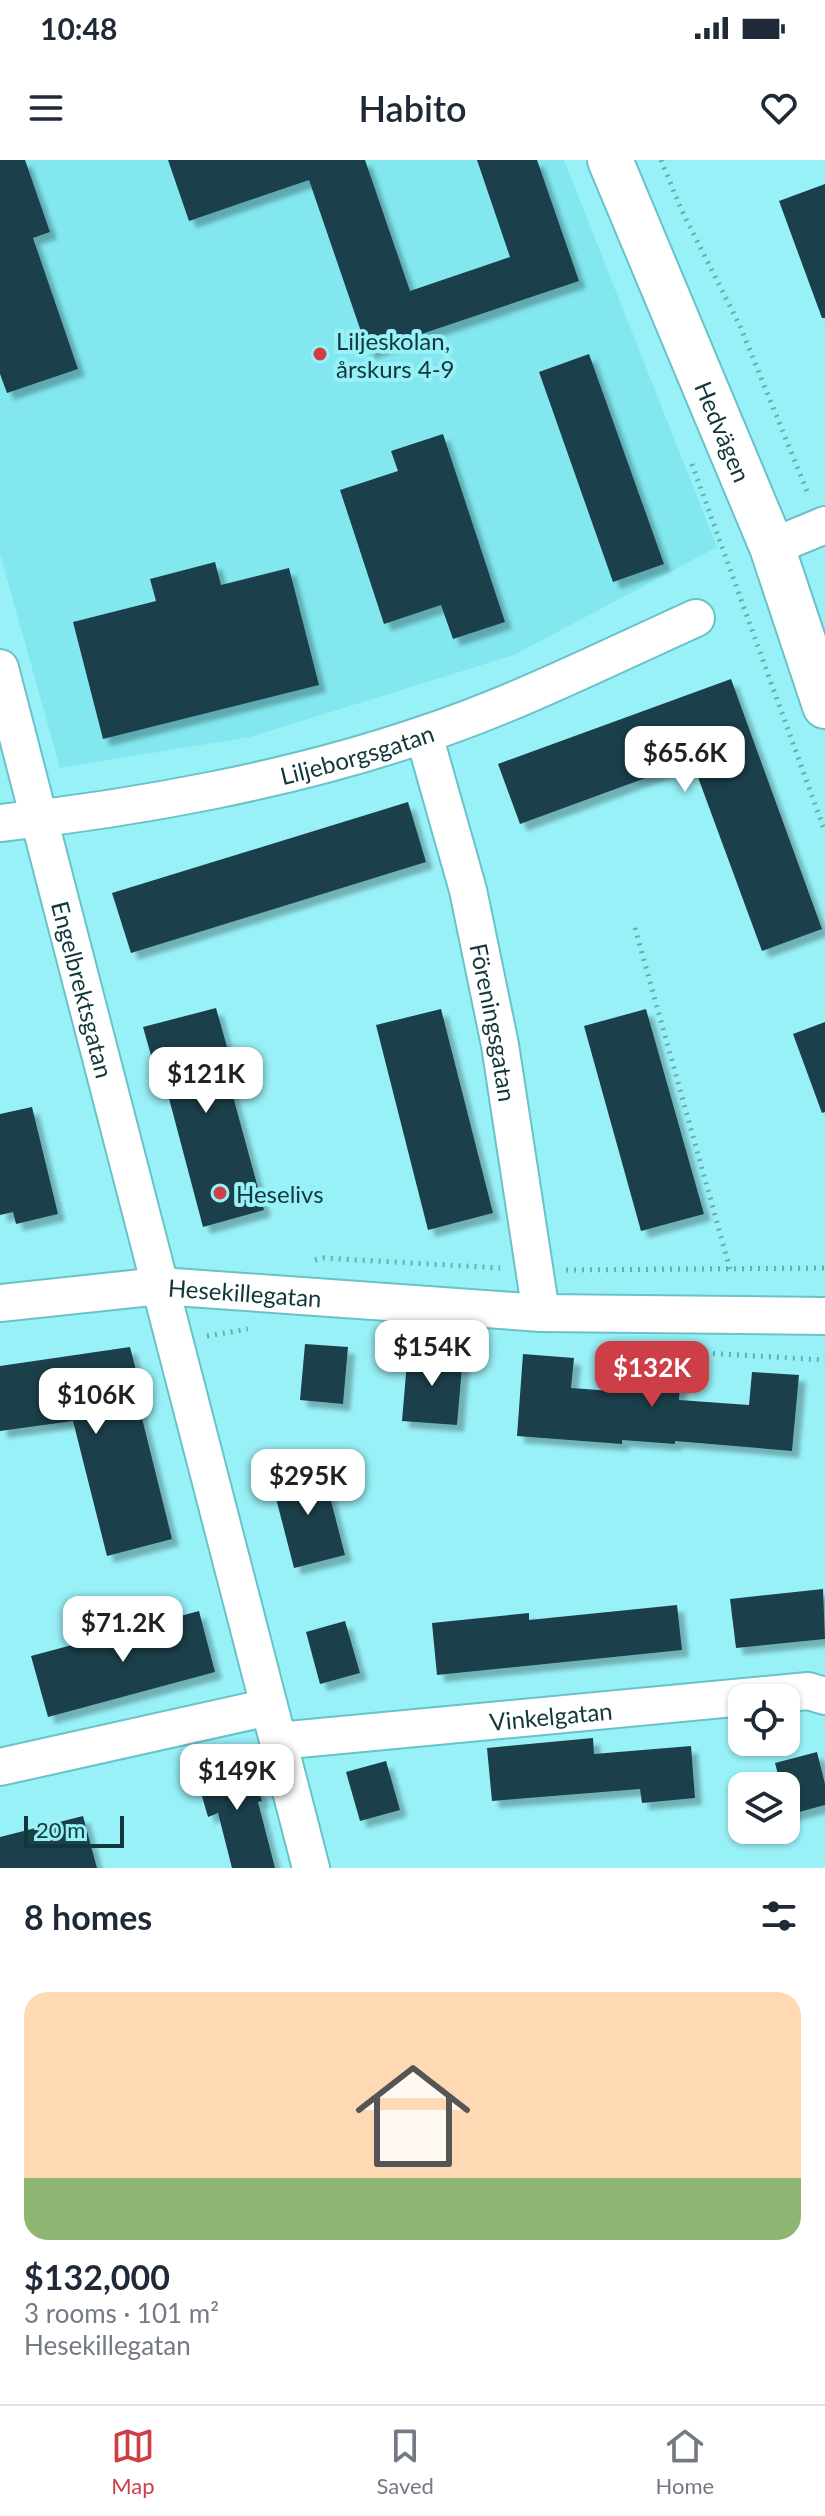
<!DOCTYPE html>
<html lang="en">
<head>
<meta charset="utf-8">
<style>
	body { margin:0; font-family:Lato,sans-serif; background:#f2f2f3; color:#1f2937; height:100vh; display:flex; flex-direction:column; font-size:30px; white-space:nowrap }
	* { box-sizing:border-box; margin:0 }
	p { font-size:26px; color:#747a83 }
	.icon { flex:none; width:44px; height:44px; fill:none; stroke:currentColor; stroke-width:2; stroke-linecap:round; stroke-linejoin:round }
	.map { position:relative; height:1708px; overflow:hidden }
	.side { display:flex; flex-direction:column; background:#fff; flex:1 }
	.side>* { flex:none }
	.buttons { position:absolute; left:728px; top:1524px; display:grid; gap:16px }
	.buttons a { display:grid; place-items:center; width:72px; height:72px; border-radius:16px; background:#fff; box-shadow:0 2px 6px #0004; font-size:40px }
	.scale { position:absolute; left:24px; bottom:20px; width:100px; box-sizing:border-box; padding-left:8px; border:4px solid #11373a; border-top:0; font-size:22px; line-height:28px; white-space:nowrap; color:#11373a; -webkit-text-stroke:6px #99f1f8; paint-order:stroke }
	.price { position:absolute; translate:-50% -68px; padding:0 18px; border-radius:16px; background:#fff; color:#222; font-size:26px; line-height:52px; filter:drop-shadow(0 2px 4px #0008) }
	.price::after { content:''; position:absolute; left:50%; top:48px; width:24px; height:18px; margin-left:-12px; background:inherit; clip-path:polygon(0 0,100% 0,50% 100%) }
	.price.active { background:#ce3e46; color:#fff }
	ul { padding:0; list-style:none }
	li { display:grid; align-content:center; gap:16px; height:424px; padding:0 24px }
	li+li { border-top:2px solid #e0e1e3 }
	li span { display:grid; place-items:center; height:248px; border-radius:24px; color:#555 }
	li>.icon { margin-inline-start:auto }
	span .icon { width:144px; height:144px; fill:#fffc; stroke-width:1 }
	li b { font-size:34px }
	h2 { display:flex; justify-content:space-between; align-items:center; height:96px; padding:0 24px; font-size:34px }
	.status { display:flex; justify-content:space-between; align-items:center; height:56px; padding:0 40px; background:#fff; direction:ltr }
	.status svg { height:22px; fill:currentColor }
	header { display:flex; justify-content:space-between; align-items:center; height:104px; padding:0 24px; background:#fff; font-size:36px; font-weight:600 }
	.dock { display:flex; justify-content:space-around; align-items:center; height:112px; border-top:2px solid #e0e1e3; background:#fff; font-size:22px; color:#747a83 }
	.dock a { display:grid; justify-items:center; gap:4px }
	.dock .active { color:#ce3e46 }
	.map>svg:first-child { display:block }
	.built { fill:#82e7ef }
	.building { fill:#1b404c; filter:url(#shadow) }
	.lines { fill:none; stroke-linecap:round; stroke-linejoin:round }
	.minor-casing { stroke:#6ac2c9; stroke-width:40 }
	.major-casing { stroke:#6ac2c9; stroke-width:48 }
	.path { stroke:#67adb2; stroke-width:5; stroke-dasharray:2 6; stroke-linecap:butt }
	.minor { stroke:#fff; stroke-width:36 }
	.major { stroke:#fff; stroke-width:44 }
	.poi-dot { fill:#ce3e46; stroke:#99f1f8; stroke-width:3 }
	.labels { text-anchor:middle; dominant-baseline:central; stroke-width:8; stroke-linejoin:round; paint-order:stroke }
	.poi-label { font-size:24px; fill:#11373a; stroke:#99f1f8; text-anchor:start }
	.street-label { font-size:24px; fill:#11373a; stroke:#99f1f8 }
</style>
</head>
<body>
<div class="status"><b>10:48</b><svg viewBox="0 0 49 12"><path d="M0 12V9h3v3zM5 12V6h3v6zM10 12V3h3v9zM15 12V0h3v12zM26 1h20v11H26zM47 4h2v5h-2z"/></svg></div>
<header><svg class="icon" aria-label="menu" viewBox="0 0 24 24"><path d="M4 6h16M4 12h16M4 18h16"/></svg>Habito<svg class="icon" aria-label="heart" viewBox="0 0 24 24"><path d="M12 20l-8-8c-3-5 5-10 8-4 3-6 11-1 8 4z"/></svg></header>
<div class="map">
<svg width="825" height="1708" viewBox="0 0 825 1708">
	<defs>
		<filter id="shadow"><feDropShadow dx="7" dy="7" stdDeviation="2" flood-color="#0004"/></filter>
	</defs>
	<rect width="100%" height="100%" fill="#99f1f8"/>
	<path class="built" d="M0,0H564L717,387L514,495L250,577L60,608L0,394Z"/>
	<g class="building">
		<path d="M0,0H25L50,72L33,78L78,209L7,233L0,214Z"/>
		<path d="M168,0H365L410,131L510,97L477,0H537L579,121L368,192L309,20L189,61Z"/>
		<path d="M825,24V158H822L779,41Z"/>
		<path d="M589,194L664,404L613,422L539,212Z"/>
		<path d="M443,274L505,462L453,479L441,445L384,464L340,330L398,311L391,291Z"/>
		<path d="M215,402L221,425L289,408L319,525L103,579L73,462L156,441L150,419Z"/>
		<path d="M731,519L822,769L762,791L692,601L520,664L498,604Z"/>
		<path d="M408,642L426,702L131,793L112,733Z"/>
		<path d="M216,848L229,894L222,896L264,1050L203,1067L162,912L156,913L143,867Z"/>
		<path d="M441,849L493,1053L428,1070L376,865Z"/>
		<path d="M646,849L704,1054L641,1071L584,866Z"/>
		<path d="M825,862V952L822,953L793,874Z"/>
		<path d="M32,947L58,1054L16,1064L13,1052L0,1055V954Z"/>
		<path d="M305,1184L348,1187L343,1244L300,1240Z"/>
		<path d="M130,1187L145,1245L139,1246L172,1379L107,1396L73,1261L0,1271V1206Z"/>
		<path d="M408,1190L463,1195L457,1265L402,1261Z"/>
		<path d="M523,1194L574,1198L571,1228L626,1232L628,1202L681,1207L679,1240L749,1245L752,1212L799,1215L792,1291L675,1281V1284L622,1280V1284L517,1276Z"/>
		<path d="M322,1306L345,1395L294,1408L271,1319Z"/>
		<path d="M823,1429L825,1479L736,1488L730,1439Z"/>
		<path d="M677,1445L682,1490L437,1515L432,1463L529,1453V1460Z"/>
		<path d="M199,1451L215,1512L48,1557L31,1496Z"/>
		<path d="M345,1461L360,1513L320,1524L306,1472Z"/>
		<path d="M593,1578L594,1594L691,1586L695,1638L642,1643L640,1629L492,1641L487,1588Z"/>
		<path d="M817,1592L825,1624V1645L788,1655L786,1626H781L775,1603Z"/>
		<path d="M248,1596L262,1641L258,1642L275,1708H232L218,1653L208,1657L195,1612Z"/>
		<path d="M386,1601L400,1650L360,1661L346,1612Z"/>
		<path d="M83,1656L97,1708H0V1677Z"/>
	</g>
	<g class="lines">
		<g class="minor-casing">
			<g id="minor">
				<path d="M772,387L825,365"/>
				<path id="s1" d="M0,508L311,1708"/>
				<path id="s2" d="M424,575L468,730L500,885L541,1153"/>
				<path id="s3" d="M0,663C138,648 290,620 422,575C516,544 605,499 696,458"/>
				<path id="s4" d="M0,1143L160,1126L541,1153L825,1156"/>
				<path id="s5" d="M278,1581L808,1531L825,1536"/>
				<path d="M0,1607L269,1547"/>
			</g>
		</g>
		<g class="major-casing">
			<g id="major">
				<path id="s6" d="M610,0L772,387L825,546"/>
			</g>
		</g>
		<g class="path">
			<path d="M661,0L681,49L740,166L809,336"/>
			<path d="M692,304L825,672"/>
			<path d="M635,768L730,1109"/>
			<path d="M315,1100L323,1098L500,1108"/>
			<path d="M566,1110L825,1108"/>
			<path d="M207,1176L248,1169"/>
			<path d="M705,1193L825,1200"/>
		</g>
		<use href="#minor" class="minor"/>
		<use href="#major" class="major"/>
	</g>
	<g class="poi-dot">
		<circle cx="320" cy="194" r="8"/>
		<circle cx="220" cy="1033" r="8"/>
	</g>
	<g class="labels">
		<g class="poi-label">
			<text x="336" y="180">Liljeskolan,<tspan x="336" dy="28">årskurs 4-9</tspan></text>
			<text x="236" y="1033">Heselivs</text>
		</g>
		<g class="street-label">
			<text stroke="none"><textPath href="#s6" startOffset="294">Hedvägen</textPath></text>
			<text stroke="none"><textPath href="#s3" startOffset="364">Liljeborgsgatan</textPath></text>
			<text stroke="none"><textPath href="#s1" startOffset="332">Engelbrektsgatan</textPath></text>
			<text stroke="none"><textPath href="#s2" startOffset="296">Föreningsgatan</textPath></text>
			<text stroke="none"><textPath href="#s4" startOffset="246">Hesekillegatan</textPath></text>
			<text stroke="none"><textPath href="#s5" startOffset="274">Vinkelgatan</textPath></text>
		</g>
	</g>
</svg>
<div class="buttons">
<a><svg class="icon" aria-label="locate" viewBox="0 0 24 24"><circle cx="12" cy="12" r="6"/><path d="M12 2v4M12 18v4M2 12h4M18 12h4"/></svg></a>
<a><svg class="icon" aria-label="layers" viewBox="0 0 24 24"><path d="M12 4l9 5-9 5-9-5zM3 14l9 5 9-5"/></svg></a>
</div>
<div class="scale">20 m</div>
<b class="price" style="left:685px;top:634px">$65.6K</b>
<b class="price" style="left:206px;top:955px">$121K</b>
<b class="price" style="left:432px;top:1228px">$154K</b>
<b class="price active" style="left:652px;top:1249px">$132K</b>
<b class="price" style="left:96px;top:1276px">$106K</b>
<b class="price" style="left:308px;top:1357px">$295K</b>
<b class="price" style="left:123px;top:1504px">$71.2K</b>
<b class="price" style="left:237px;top:1652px">$149K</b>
</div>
<section class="side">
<h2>8 homes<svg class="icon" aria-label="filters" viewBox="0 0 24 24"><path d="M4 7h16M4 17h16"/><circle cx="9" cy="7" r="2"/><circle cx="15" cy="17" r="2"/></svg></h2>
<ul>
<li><span style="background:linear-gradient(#ffd9b3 75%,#8fb573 0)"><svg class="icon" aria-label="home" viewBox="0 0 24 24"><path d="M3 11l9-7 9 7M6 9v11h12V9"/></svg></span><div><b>$132,000</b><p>3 rooms · 101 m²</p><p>Hesekillegatan</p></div></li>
</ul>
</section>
<nav class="dock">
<a class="active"><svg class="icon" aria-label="map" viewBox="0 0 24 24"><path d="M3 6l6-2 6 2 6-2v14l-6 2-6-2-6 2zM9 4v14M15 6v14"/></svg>Map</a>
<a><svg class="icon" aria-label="saved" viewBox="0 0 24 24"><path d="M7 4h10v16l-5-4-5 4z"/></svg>Saved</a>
<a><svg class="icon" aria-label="home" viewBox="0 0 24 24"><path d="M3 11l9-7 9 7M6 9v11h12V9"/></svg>Home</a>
</nav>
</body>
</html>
